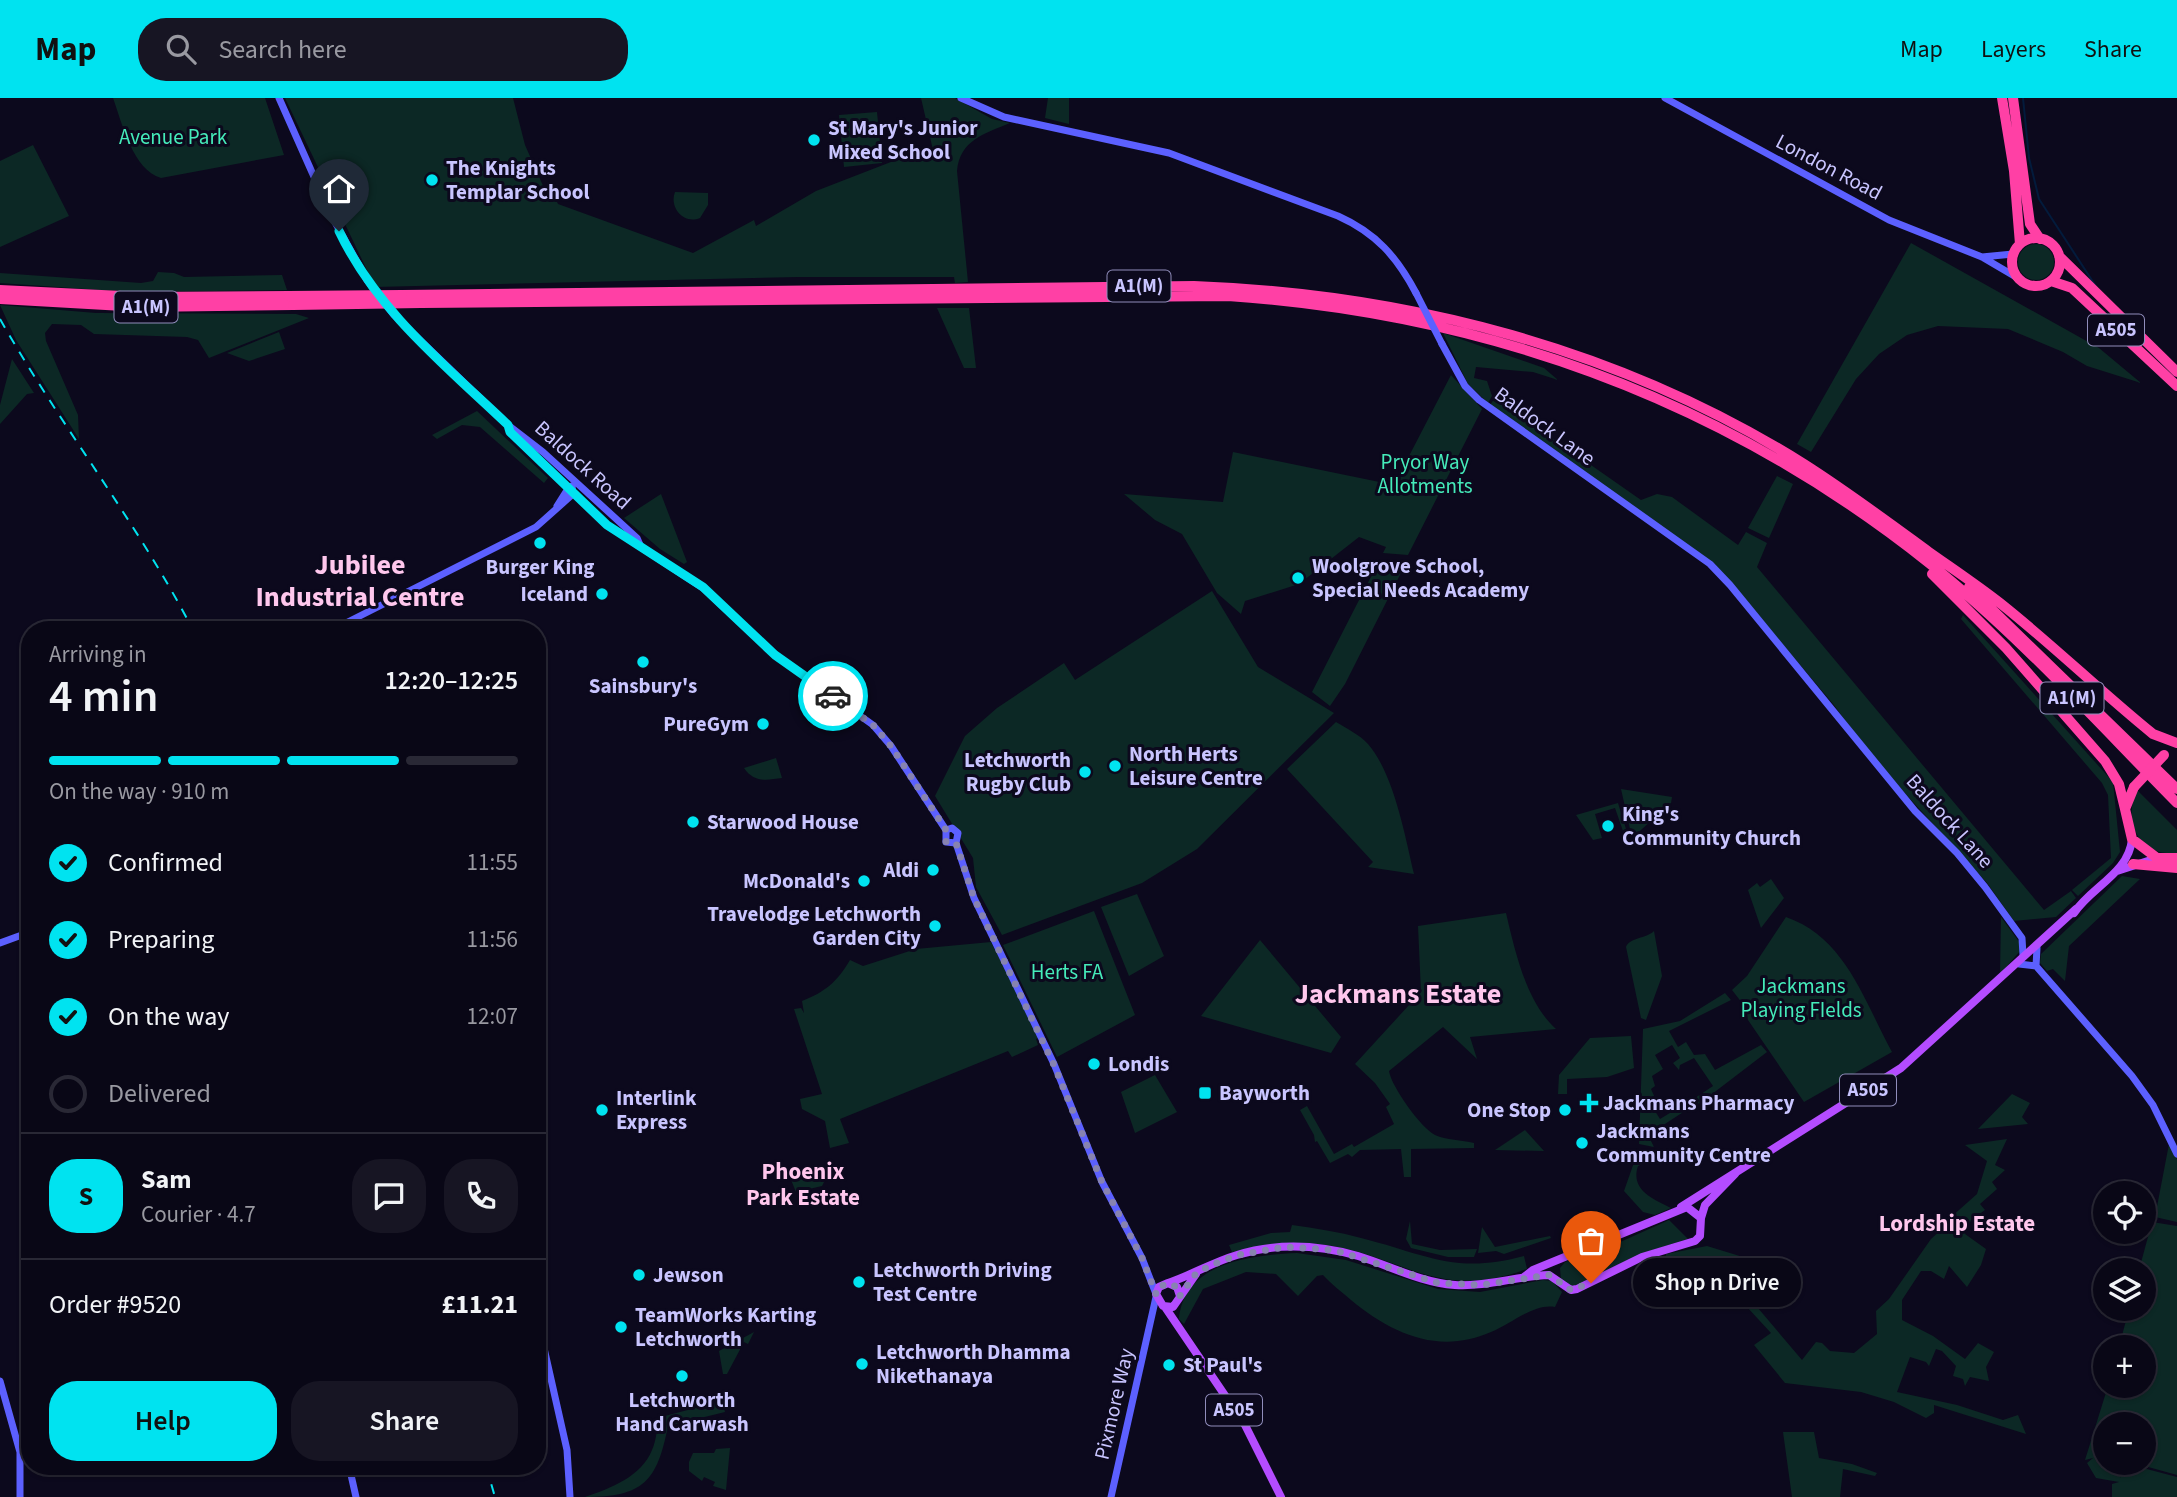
<!DOCTYPE html>
<meta charset="utf-8">
<style>
:root{--surface:#090716;--page:#171523;--text:#f1f3f6;--muted:#9999a1;--line:#292835;--accent:#00e3f0}
body{margin:0;font-family:"Source Sans 3",sans-serif;background:var(--page);color:var(--text);height:100vh;display:flex;flex-direction:column;font-size:26px;white-space:nowrap}
*{box-sizing:border-box;margin:0}
p{font-size:23px;color:var(--muted)}
.icon{flex:none;width:38px;height:38px;fill:none;stroke:currentColor;stroke-width:2;stroke-linecap:round;stroke-linejoin:round}
.map{position:relative;flex:1;overflow:hidden}
.side{position:absolute;left:21px;top:523px;width:525px;height:854px;display:flex;flex-direction:column;background:var(--surface);border-radius:28px;box-shadow:0 2px 5px #0004,0 0 0 2px var(--line)}
.side>*{flex:none}
.controls{position:absolute;left:2093px;top:1083px;display:grid;gap:14px}
.controls a{display:grid;place-items:center;width:63px;height:63px;border-radius:50%;background:var(--surface);box-shadow:0 2px 5px #0004,0 0 0 2px var(--line);font-size:35px}
.pin{position:absolute;display:grid;place-items:center;width:60px;height:60px;color:#fff;margin:-72px -30px;border-radius:50% 50% 50% 0;rotate:-45deg;box-shadow:0 0 7px #0007}
.pin .icon{rotate:45deg}
.courier{position:absolute;display:grid;place-items:center;width:70px;height:70px;margin:-35px;border:5px solid #00e3f0;border-radius:50%;background:#fff;color:#222;box-shadow:0 2px 9px #0007}
.bubble{position:absolute;height:49px;border-radius:24px;background:var(--surface);box-shadow:0 2px 5px #0004,0 0 0 2px var(--line);font-size:23px;font-weight:600;line-height:49px;text-align:center}
.summary em{font-style:normal;font-weight:600}
.summary div{display:flex;flex-direction:column-reverse}
.summary{display:flex;align-items:center;justify-content:space-between;height:119px;padding:0 28px}
h1{font-size:46px;font-weight:600;line-height:52px}
.bar{display:grid;grid-template-columns:repeat(4,1fr);gap:10px 7px;align-content:center;height:84px;padding:0 28px}
.bar i{height:9px;border-radius:5px;background:var(--line)}
.bar .on{background:var(--accent)}
.bar p{grid-column:span 4}
.line{display:flex;align-items:center;gap:18px;padding:0 28px;border-top:2px solid var(--line)}
.line div{flex:1}
.round{display:grid;place-items:center;flex:none;width:74px;height:74px;border-radius:28px;background:var(--page)}
ol{padding:0 28px;list-style:none}
li{display:flex;align-items:center;gap:21px;height:77px}
li p{margin-inline-start:auto}
li .icon{padding:7px;border-radius:50%;background:var(--accent);color:#111;stroke-width:4}
li:last-child{color:var(--muted)}
li i{width:38px;height:38px;border:4px solid var(--line);border-radius:50%}
.primary-button{display:flex;gap:14px;margin-top:auto;padding:14px 28px}
.primary-button a{flex:1;height:80px;border-radius:28px;background:var(--accent);color:#111;font-size:28px;font-weight:600;line-height:80px;text-align:center}
.primary-button a+a{background:var(--page);color:var(--text)}
header{display:flex;align-items:center;gap:42px;box-sizing:border-box;height:98px;padding:0 35px;background:var(--accent);color:#111}
header strong{font-size:33px}
nav{display:flex;gap:38px;margin-inline-start:auto;font-size:24px}
.search{width:490px;height:63px;background:var(--page);display:flex;align-items:center;gap:18px;box-sizing:border-box;padding:0 24px;border-radius:28px;color:var(--muted);font-size:26px}
.map>svg:first-child{display:block}
</style>
<header>
<strong>Map</strong>
<div class="search"><svg class="icon" aria-label="search" viewBox="0 0 24 24"><circle cx="10" cy="10" r="6"/><path d="M15 15l6 6"/></svg>Search here</div>
<nav><a>Map</a><a>Layers</a><a>Share</a></nav>
</header>
<div class="map">
<svg width="2177" height="1399" viewBox="0 0 2177 1399">
<rect width="100%" height="100%" fill="#0c091d"/>
<path fill="#0c2825" d="M113,0H265L284,57L161,80C133,72 122,25 113,0Z
M285,0H513L525,47L544,90L550,89L558,106L693,155L754,122L756,128L816,93L927,50L933,52L921,0H955L992,21L1010,25C984,36 960,42 957,73L968,184L955,185L954,179H798L375,189Z
M1048,0H1069V26L1045,20Z
M877,14L882,65L844,69L839,17Z
M33,47L69,118L0,149V63Z
M675,94L708,95V107L700,120C683,127 669,109 675,94Z
M1911,145L2099,250L2141,285L2087,268L2063,254L2008,231L1938,228L1907,237L1879,256L1856,281L1811,354L1797,346Z
M2018 164a18 18 0 1 1 36 0a18 18 0 1 1-36 0Z
M158,174L174,175L184,179L282,177L287,192L129,194L0,185V175L141,185L153,183Z
M0,207L96,215L296,216L309,220L209,260L198,242L187,239L94,236L81,227L52,226L45,235L46,243L78,317L79,341L16,242Z
M937,210H969L976,270H964Z
M279,234L285,251L249,263L227,255Z
M1443,235L1544,270L1558,282L1533,274L1476,269L1474,280L1487,283L1492,298L1488,305L1468,286Z
M12,261L34,295L27,296L0,326V307Z
M1451,277L1482,311L1408,457L1383,455L1386,449L1359,439L1299,486L1245,503L1241,516L1217,495L1182,436L1155,422L1124,396L1223,404L1233,354L1394,387Z
M1495,300L1641,402L1657,396L1672,399L1738,447L1746,434L1767,445L1757,469L2044,812L2071,793L2076,800L2056,819L2014,823L1987,785L1870,657L1834,607L1715,466L1490,307Z
M477,313L548,380L544,385L480,329L462,327L437,341L432,337Z
M1777,378L1793,386L1769,440L1748,430Z
M661,396L687,464L684,466L660,451L624,420Z
M1379,463H1407L1345,586L1330,608L1312,594Z
M1212,493L1258,569L1334,615L1197,751L1142,785L1002,837L976,789L973,760L935,698L965,638L997,610L1064,565L1075,582Z
M1963,517L2113,684L2120,754L2113,765L2078,798L2072,792L2111,760L2108,697L2102,685L1961,521Z
M1336,624C1346,630 1360,637 1368,646C1394,676 1405,738 1414,776L1368,769L1373,764L1287,671Z
M776,660L782,680C767,682 754,685 744,670Z
M1621,691L1672,699L1671,705L1632,740Z
M2137,692L2177,732V755C2139,759 2122,723 2137,692Z
M1618,705L1626,731L1623,733L1615,710L1595,716L1602,740L1593,742L1576,717Z
M2122,778L2140,781L2069,848L2065,883L2053,871L2047,873L2040,865L2041,856Z
M1771,781L1784,800L1761,830L1748,792L1757,785L1760,789Z
M1137,796L1164,858L1129,878L1101,809Z
M1094,813L1135,917L1057,959L1003,847Z
M1506,815C1515,853 1526,904 1556,931L1470,939L1477,961L1443,929L1389,973C1391,988 1421,1030 1435,1037C1446,1042 1462,1042 1474,1045V1050L1411,1051V1079H1404L1401,1051L1360,1052L1352,1059L1348,1056L1330,1065L1317,1043L1315,1044L1314,1037L1300,1012L1307,1008L1334,1056L1352,1046L1354,1049L1394,1026L1386,1009L1390,1006L1375,985L1355,966L1421,894L1418,828Z
M1786,819C1846,840 1864,903 1892,954L1804,1004L1748,922L1746,910L1732,892L1747,878Z
M2001,819L2020,845L2021,852L2000,876Z
M1654,833L1662,878L1646,922L1641,920L1626,849C1630,839 1646,841 1654,833Z
M1260,842L1341,939L1331,955L1201,918Z
M991,844L1041,939L1036,941L1038,947L1012,959L1008,953L840,1021L849,1045L830,1050L825,1023L802,1011L800,1001L822,996L794,911L801,910L804,915L802,903C825,894 837,884 850,862L863,868L916,851Z
M1725,895L1731,902L1669,933L1678,949L1686,944L1694,957L1705,956L1715,972L1761,947L1767,954L1699,1006L1695,1000L1713,988L1694,960L1680,967L1679,972L1673,965L1680,960L1672,947L1655,957L1663,971L1652,978L1655,988L1651,991L1655,1000L1650,1005L1660,1021L1688,1004L1691,1009L1648,1037L1654,1049L1639,1046L1643,931L1680,923Z
M1631,938L1634,970L1607,979L1567,981V996H1558L1559,977L1590,940Z
M1155,977L1177,1014L1135,1035L1121,994Z
M2012,996L2030,1005L2022,1019L2028,1026L1978,1031Z
M1525,1032L1544,1053L1495,1052Z
M2007,1041L1995,1067L2005,1072L1992,1084L1997,1091L1980,1106L1985,1112L1971,1122L1965,1136L1986,1151L1981,1167L1967,1189L1949,1168L1944,1181L1931,1173H1921L1902,1202V1222L1933,1238L1965,1261L1978,1245L1994,1254L1986,1269L1989,1283L1970,1279L1965,1288L1963,1281L1953,1278L1956,1268L1942,1253L1936,1251L1929,1268L1926,1264L1910,1259L1897,1294L1957,1307L2003,1322L2018,1317L2026,1336L1934,1307V1315L1926,1320L1894,1304L1861,1294L1785,1285L1754,1247L1771,1235L1723,1183L1714,1191L1711,1186L1715,1175L1704,1161L1676,1159L1665,1162L1666,1156L1707,1148L1743,1159L1742,1165L1730,1177L1802,1262L1816,1244L1822,1245L1830,1253L1854,1255L1877,1236L1876,1213L1889,1201L1931,1141L1942,1131L1941,1128L1977,1096L1987,1063L1965,1047Z
M2169,1046L2177,1061V1124L2155,1119Z
M1638,1053L1656,1055V1060L1638,1068C1630,1092 1653,1101 1671,1110L1655,1117L1643,1114L1624,1093Z
M799,1068L806,1079L827,1078L822,1088L796,1094L787,1072Z
M1669,1122L1688,1141L1646,1154L1573,1189L1561,1182L1560,1170L1565,1164L1607,1150Z
M1410,1123L1412,1146L1440,1152L1477,1151L1474,1159H1448L1411,1150L1406,1141Z
M2152,1124L2177,1128V1377L2134,1365H2144V1326H2105V1365H2123L2120,1380L2124,1365L2177,1379V1399H2112V1386L2119,1384L2096,1380L2087,1365L2093,1360L2085,1362L2108,1288H2144V1250L2119,1249L2129,1211H2144V1172H2139Z
M1292,1127C1315,1130 1339,1134 1361,1140C1425,1156 1455,1177 1524,1158L1527,1171C1434,1205 1402,1155 1318,1146C1288,1143 1261,1148 1232,1154L1229,1147L1271,1135L1290,1134Z
M1482,1129L1495,1149L1550,1138L1551,1140L1504,1156L1496,1153L1478,1155Z
M1297,1155L1346,1162L1438,1191L1480,1194L1543,1182L1552,1183L1562,1194L1555,1209C1534,1205 1511,1226 1491,1234C1439,1257 1392,1236 1351,1202C1342,1194 1331,1186 1323,1177L1317,1178L1298,1198L1276,1176L1246,1174L1203,1191L1184,1226L1179,1221C1184,1164 1252,1157 1297,1155Z
M754,1234L748,1246L744,1244L727,1276H723L719,1253Z
M722,1303L725,1314L668,1328C657,1383 644,1399 585,1399C611,1390 641,1379 652,1352C657,1341 656,1330 661,1319Z
M1783,1334H1814L1819,1360L1852,1366L1877,1375L1875,1378L1843,1371L1840,1399H1792Z
M730,1350L726,1392L713,1388L715,1384L704,1379L702,1383L689,1373V1364L693,1355H714L716,1351Z"/>
<g fill="none" stroke-linecap="round" stroke-linejoin="round">
<path stroke="#031b3c" stroke-width="2" d="M2023,0L2029,60L2039,101L2097,190"/>
<path stroke="#5c60ff" stroke-width="7" d="M279,0L331,117L367,182L394,217L508,327L510,334L607,427L703,490L775,557L873,627L891,648L946,732
M961,0L1004,19L1169,55L1338,118C1376,135 1397,159 1416,195
M1665,0L1889,122L1982,159L2016,179
M1982,159L2013,156
M1442,246L1465,288L1479,302L1710,466L1730,487L1915,713L1957,755L1985,789L2022,840L2023,857
M508,327L543,354L637,440L640,447
M557,408L569,389
M332,532L536,429L573,396L572,388
M946,732L952,730L958,735L956,745
M946,732V744L956,745
M956,745L974,800L1054,966L1102,1084L1142,1160L1156,1196
M0,845L30,834
M2019,866L2036,868L2132,978L2153,1007L2177,1056
M2036,868L2037,850
M537,1219L567,1352L570,1399
M0,1283L20,1354V1399
M349,1368L356,1399
M1111,1399L1156,1199"/>
<path stroke="#b44cff" stroke-width="8" d="M2117,773L2157,760
M2074,815C2091,789 2129,775 2132,741
M1681,1109L1901,970L2076,811
M1701,1120L1705,1107L1735,1076
M1168,1185C1192,1177 1213,1164 1237,1157C1276,1145 1319,1147 1358,1158C1391,1168 1419,1184 1455,1187C1487,1189 1517,1178 1549,1177L1571,1192L1577,1191L1642,1159L1695,1143L1700,1138L1701,1120L1687,1109L1533,1172L1524,1179
M1180,1198L1177,1189L1168,1185L1159,1189L1156,1196L1163,1208L1173,1209L1196,1176
M1165,1209L1245,1327L1281,1399"/>
<path stroke="#ff40a5" stroke-width="10" d="M2002,0L2014,73L2020,146
M2013,0L2030,126L2040,141
M2012 164a24 24 0 1 1 48 0a24 24 0 1 1-48 0Z
M2059,158L2177,274
M2051,183L2072,190L2177,288
M0,192L142,199L289,198
M402,197L1194,188C1409,196 1621,251 1804,366C1848,394 1888,424 1929,454C1953,471 1977,487 2000,505C2053,547 2101,594 2153,636L2177,645
M0,201L141,209L293,207
M421,205L1228,198C1488,216 1723,301 1929,465C2018,536 2097,624 2177,705
M1932,476L2006,550L2105,663L2119,686L2125,711
M1969,489L2177,691
M2134,689L2125,711L2132,741L2157,760H2177
M2133,766L2177,770"/>
<path stroke="#00e3f0" stroke-width="2" stroke-dasharray="10 9" stroke-linecap="butt" d="M0,221C60,327 137,424 193,532
M486,1368L495,1399"/>
<path stroke="#5c60ff" stroke-width="7" d="M1416,195L1442,246"/>
<path stroke="#ff40a5" stroke-width="10" d="M289,198L402,197
M293,207L421,205
M2134,689L2164,657"/>
</g>
<g fill="none" stroke-linecap="round" stroke-linejoin="round">
<path stroke="#8783b0" stroke-width="7" stroke-dasharray="0 12.6" d="M833,598L873,627L891,648L946,732V744L956,745L974,800L1054,967L1102,1084L1142,1160L1156,1196L1159,1189L1168,1185L1177,1189L1180,1198L1195,1177L1209,1168L1238,1157L1285,1149L1334,1152L1438,1185L1481,1187L1549,1177L1571,1192L1591,1185"/>
<path stroke="#00e3f0" stroke-width="9" d="M339,133C377,213 445,267 508,327L510,334L607,427L703,489L775,557L833,598"/>
</g>
<g fill="#00e3f0" stroke="#0c091d" stroke-width="2.5">
<circle cx="814" cy="42" r="7"/>
<circle cx="432" cy="82" r="7"/>
<circle cx="540" cy="445" r="7"/>
<circle cx="1298" cy="480" r="7"/>
<circle cx="602" cy="496" r="7"/>
<circle cx="643" cy="564" r="7"/>
<circle cx="763" cy="626" r="7"/>
<circle cx="1115" cy="668" r="7"/>
<circle cx="1085" cy="674" r="7"/>
<circle cx="693" cy="724" r="7"/>
<circle cx="1608" cy="728" r="7"/>
<circle cx="933" cy="772" r="7"/>
<circle cx="864" cy="783" r="7"/>
<circle cx="935" cy="828" r="7"/>
<circle cx="1094" cy="966" r="7"/>
<rect x="1198" y="988" width="14" height="14" rx="3.5"/>
<path d="M1585.5 994.5h7v7h7v7h-7v7h-7v-7h-7v-7h7z"/>
<circle cx="602" cy="1012" r="7"/>
<circle cx="1565" cy="1012" r="7"/>
<circle cx="1582" cy="1045" r="7"/>
<circle cx="639" cy="1177" r="7"/>
<circle cx="859" cy="1184" r="7"/>
<circle cx="621" cy="1229" r="7"/>
<circle cx="862" cy="1266" r="7"/>
<circle cx="1169" cy="1267" r="7"/>
<circle cx="682" cy="1278" r="7"/>
</g>
<g text-anchor="middle" dominant-baseline="central" stroke-width="6" stroke-linejoin="round" paint-order="stroke">
<g fill="#0c091d" stroke="#908dbb" stroke-width="2">
<rect x="1107.5" y="172.5" width="63" height="31" rx="5"/>
<rect x="114.5" y="193.5" width="63" height="31" rx="5"/>
<rect x="2088" y="216.5" width="56" height="31" rx="5"/>
<rect x="2040.5" y="584.5" width="63" height="31" rx="5"/>
<rect x="1840" y="976.5" width="56" height="31" rx="5"/>
<rect x="1206" y="1296.5" width="56" height="31" rx="5"/>
</g>
<g font-size="19" font-weight="bold" fill="#c9c5ff">
<text x="1139" y="188">A1(M)</text>
<text x="146" y="209">A1(M)</text>
<text x="2116" y="232">A505</text>
<text x="2072" y="600">A1(M)</text>
<text x="1868" y="992">A505</text>
<text x="1234" y="1312">A505</text>
</g>
<g font-size="21" font-weight="bold" fill="#c9c5ff" stroke="#0c091d" text-anchor="start">
<text x="828" y="30">St Mary's Junior<tspan x="828" dy="24">Mixed School</tspan></text>
<text x="446" y="70">The Knights<tspan x="446" dy="24">Templar School</tspan></text>
<text x="1312" y="468">Woolgrove School,<tspan x="1312" dy="24">Special Needs Academy</tspan></text>
<text x="540" y="469" text-anchor="middle">Burger King</text>
<text x="588" y="496" text-anchor="end">Iceland</text>
<text x="643" y="588" text-anchor="middle">Sainsbury's</text>
<text x="749" y="626" text-anchor="end">PureGym</text>
<text x="1129" y="656">North Herts<tspan x="1129" dy="24">Leisure Centre</tspan></text>
<text x="1071" y="662" text-anchor="end">Letchworth<tspan x="1071" dy="24">Rugby Club</tspan></text>
<text x="1622" y="716">King's<tspan x="1622" dy="24">Community Church</tspan></text>
<text x="707" y="724">Starwood House</text>
<text x="919" y="772" text-anchor="end">Aldi</text>
<text x="850" y="783" text-anchor="end">McDonald's</text>
<text x="921" y="816" text-anchor="end">Travelodge Letchworth<tspan x="921" dy="24">Garden City</tspan></text>
<text x="1108" y="966">Londis</text>
<text x="1219" y="995">Bayworth</text>
<text x="616" y="1000">Interlink<tspan x="616" dy="24">Express</tspan></text>
<text x="1603" y="1005">Jackmans Pharmacy</text>
<text x="1551" y="1012" text-anchor="end">One Stop</text>
<text x="1596" y="1033">Jackmans<tspan x="1596" dy="24">Community Centre</tspan></text>
<text x="873" y="1172">Letchworth Driving<tspan x="873" dy="24">Test Centre</tspan></text>
<text x="653" y="1177">Jewson</text>
<text x="635" y="1217">TeamWorks Karting<tspan x="635" dy="24">Letchworth</tspan></text>
<text x="876" y="1254">Letchworth Dhamma<tspan x="876" dy="24">Nikethanaya</tspan></text>
<text x="1183" y="1267">St Paul's</text>
<text x="682" y="1302" text-anchor="middle">Letchworth<tspan x="682" dy="24">Hand Carwash</tspan></text>
</g>
<g font-size="21" fill="#45ebba" stroke="#0c091d">
<text x="173" y="39">Avenue Park</text>
<text x="1425" y="364">Pryor Way<tspan x="1425" dy="24">Allotments</tspan></text>
<text x="1067" y="874">Herts FA</text>
<text x="1801" y="888">Jackmans<tspan x="1801" dy="24">Playing FIelds</tspan></text>
</g>
<g font-size="21" fill="#c9c5ff" stroke="#0c091d">
<text transform="translate(1829 69) rotate(28)">London Road</text>
<text transform="translate(1545 328) rotate(36)">Baldock Lane</text>
<text transform="translate(583 367) rotate(42)">Baldock Road</text>
<text transform="translate(1950 723) rotate(48)">Baldock Lane</text>
<text transform="translate(1114 1306) rotate(-77)">Pixmore Way</text>
</g>
<g font-size="23" font-weight="bold" fill="#ffc7ed" stroke="#0c091d">
<text x="803" y="1073">Phoenix<tspan x="803" dy="26">Park Estate</tspan></text>
<text x="1957" y="1125">Lordship Estate</text>
</g>
<g font-size="28" font-weight="bold" fill="#ffc7ed" stroke="#0c091d">
<text x="360" y="467">Jubilee<tspan x="360" dy="32">Industrial Centre</tspan></text>
<text x="1398" y="896">Jackmans Estate</text>
</g>
</g>
</svg>
<div class="controls">
<a><svg class="icon" aria-label="locate" viewBox="0 0 24 24"><circle cx="12" cy="12" r="6"/><path d="M12 2v4M12 18v4M2 12h4M18 12h4"/></svg></a>
<a><svg class="icon" aria-label="layers" viewBox="0 0 24 24"><path d="M12 4l9 5-9 5-9-5zM3 14l9 5 9-5"/></svg></a>
<a>+</a>
<a>−</a>
</div>
<div class="pin" style="left:1591px;top:1185px;background:#ea580c"><svg class="icon" aria-label="bag" viewBox="0 0 24 24"><path d="M5 8h14l-1 12H6zM9 8a3 3 0 0 1 6 0"/></svg></div>
<div class="pin" style="left:339px;top:133px;background:#1f2937"><svg class="icon" aria-label="home" viewBox="0 0 24 24"><path d="M3 11l9-7 9 7M6 9v11h12V9"/></svg></div>
<div class="courier" style="left:833px;top:598px"><svg class="icon" aria-label="car" viewBox="0 0 24 24"><path d="M5 17H2v-5l4-1 3-4h7l3 4 3 1v5h-3M9 17h6M6 11h13"/><circle cx="7" cy="17" r="2"/><circle cx="17" cy="17" r="2"/></svg></div>
<div class="bubble" style="left:1633px;top:1160px;width:168px">Shop n Drive</div>
<section class="side">
<div class="summary"><div><h1>4 min</h1><p>Arriving in</p></div><em>12:20–12:25</em></div>
<div class="bar"><i class="on"></i><i class="on"></i><i class="on"></i><i></i><p>On the way · 910 m</p></div>
<ol>
<li><svg class="icon" aria-label="check" viewBox="0 0 24 24"><path d="M5 12l5 5 9-10"/></svg>Confirmed<p>11:55</p></li>
<li><svg class="icon" aria-label="check" viewBox="0 0 24 24"><path d="M5 12l5 5 9-10"/></svg>Preparing<p>11:56</p></li>
<li><svg class="icon" aria-label="check" viewBox="0 0 24 24"><path d="M5 12l5 5 9-10"/></svg>On the way<p>12:07</p></li>
<li><i></i>Delivered</li>
</ol>
<div class="line" style="height:126px"><b class="round" style="background:var(--accent);color:#111">S</b><div><b>Sam</b><p>Courier · 4.7</p></div><a class="round"><svg class="icon" aria-label="chat" viewBox="0 0 24 24"><path d="M4 5h16v11H9l-5 4z"/></svg></a><a class="round"><svg class="icon" aria-label="phone" viewBox="0 0 24 24"><path d="M5 4h4l2 5-3 2q2 4 5 5l2-3 5 2v4C11 20 4 13 5 4z"/></svg></a></div>
<div class="line" style="height:91px"><div>Order #9520</div><b>£11.21</b></div>
<div class="primary-button"><a>Help</a><a>Share</a></div>
</section>
</div>
